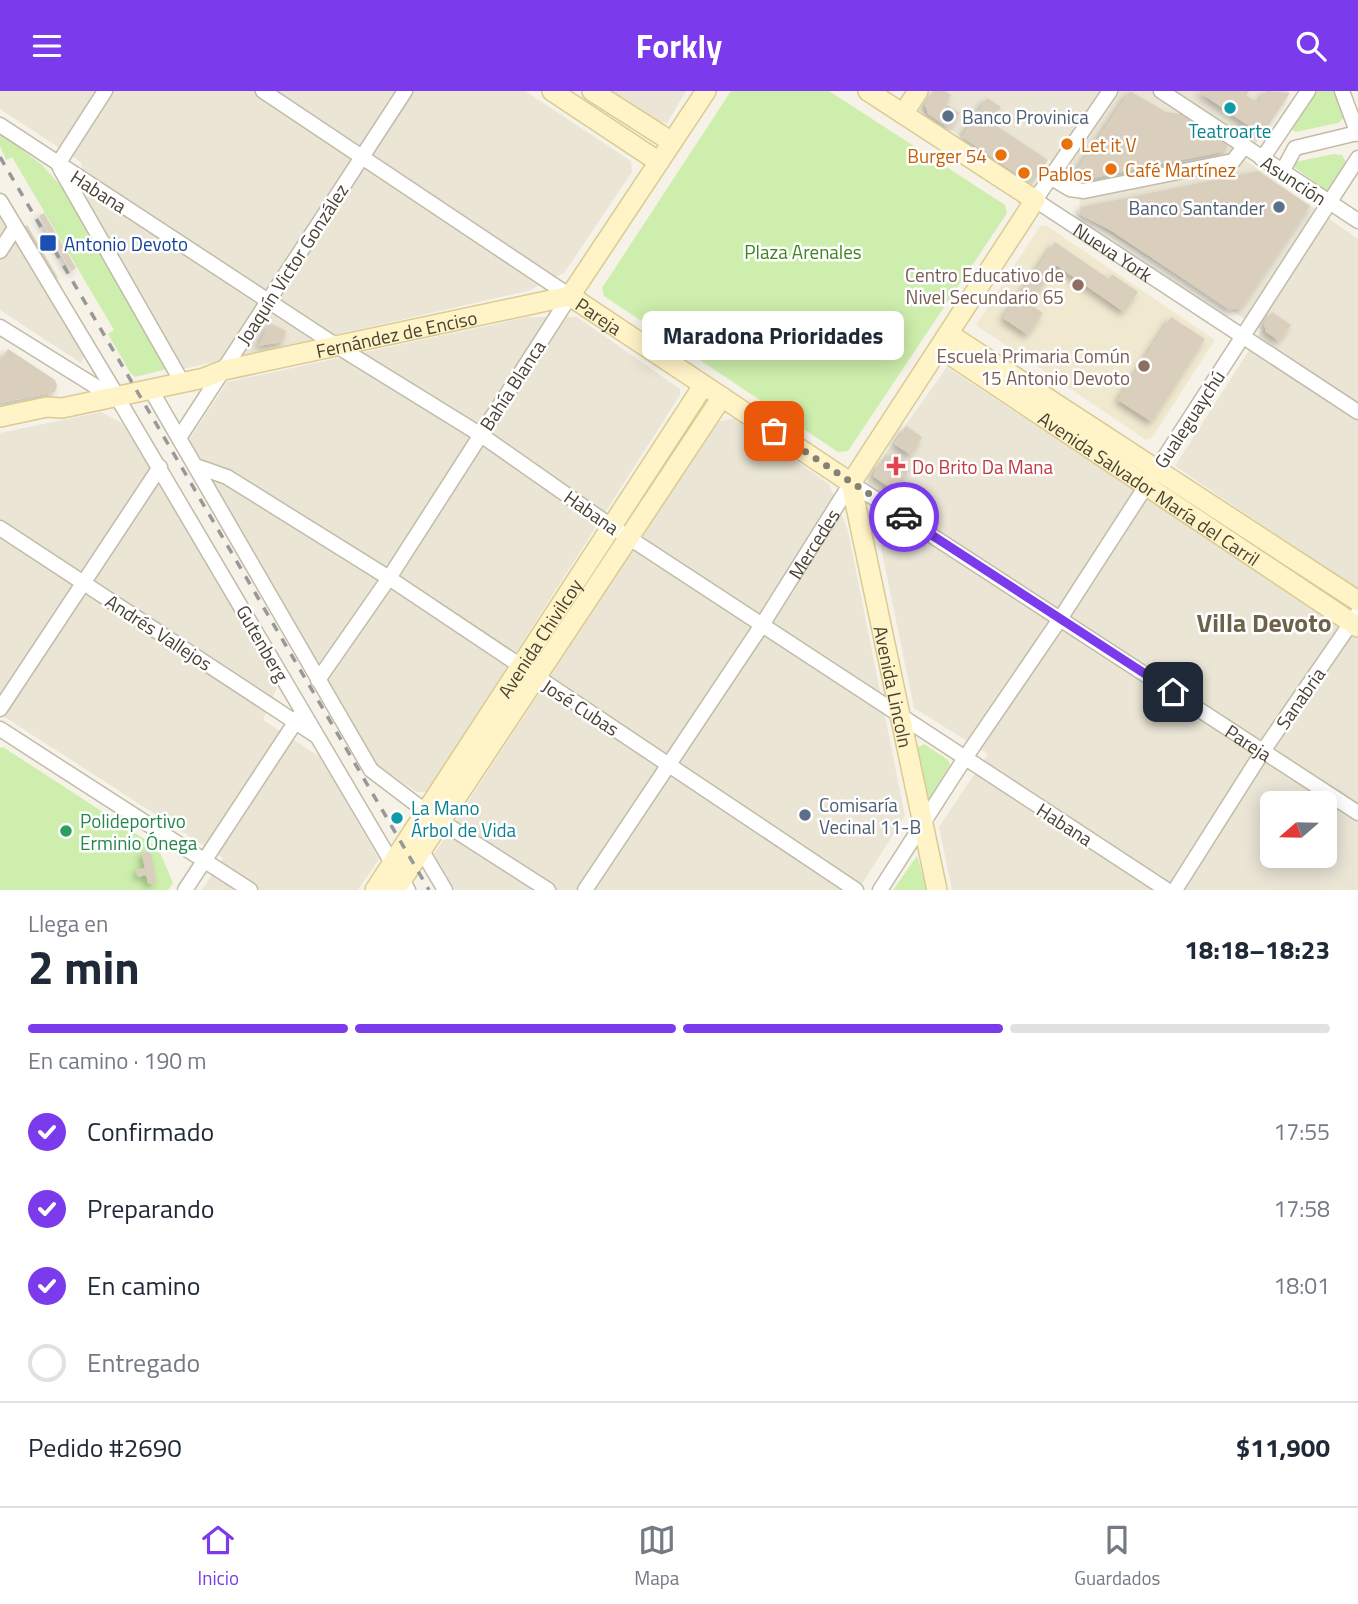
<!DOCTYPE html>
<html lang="es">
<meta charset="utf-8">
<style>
:root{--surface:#fff;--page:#f2f2f3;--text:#1f2937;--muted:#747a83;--line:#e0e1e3;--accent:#7c3aed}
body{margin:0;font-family:"Titillium Web",sans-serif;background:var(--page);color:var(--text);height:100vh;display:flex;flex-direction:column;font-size:26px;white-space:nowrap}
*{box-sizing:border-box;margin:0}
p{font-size:23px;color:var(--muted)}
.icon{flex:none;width:38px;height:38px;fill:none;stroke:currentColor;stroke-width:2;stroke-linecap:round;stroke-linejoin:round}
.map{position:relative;height:799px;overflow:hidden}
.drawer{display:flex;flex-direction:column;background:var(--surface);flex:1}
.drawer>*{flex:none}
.needle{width:46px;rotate:250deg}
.fabs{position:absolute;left:1260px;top:700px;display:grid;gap:14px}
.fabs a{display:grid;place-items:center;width:77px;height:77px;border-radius:10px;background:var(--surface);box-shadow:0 4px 18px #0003;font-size:35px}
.pin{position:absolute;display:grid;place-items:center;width:60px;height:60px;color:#fff;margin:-30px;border-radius:14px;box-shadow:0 4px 10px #0006}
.courier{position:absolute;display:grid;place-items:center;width:70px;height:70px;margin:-35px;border:5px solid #7c3aed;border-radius:50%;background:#fff;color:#222;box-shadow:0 2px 9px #0007}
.bubble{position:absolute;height:49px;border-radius:10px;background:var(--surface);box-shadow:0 4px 18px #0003;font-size:23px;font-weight:700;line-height:49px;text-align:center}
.summary em{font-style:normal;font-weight:700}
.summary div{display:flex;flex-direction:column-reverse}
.summary{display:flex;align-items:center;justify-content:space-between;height:119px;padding:0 28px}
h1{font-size:46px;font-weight:700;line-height:52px}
.bar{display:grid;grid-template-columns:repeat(4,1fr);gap:10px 7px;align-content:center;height:84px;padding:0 28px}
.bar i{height:9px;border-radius:5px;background:var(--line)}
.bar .current{background:var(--accent)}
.bar p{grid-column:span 4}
.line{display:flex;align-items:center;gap:18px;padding:0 28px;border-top:2px solid var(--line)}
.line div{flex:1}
ol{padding:0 28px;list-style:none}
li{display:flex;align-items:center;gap:21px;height:77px}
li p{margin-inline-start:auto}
li .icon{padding:7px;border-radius:50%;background:var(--accent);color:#fff;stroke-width:4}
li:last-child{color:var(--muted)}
li i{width:38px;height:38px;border:4px solid var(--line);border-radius:50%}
header{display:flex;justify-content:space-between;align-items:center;height:91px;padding:0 28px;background:var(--accent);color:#fff;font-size:32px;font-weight:700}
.menu{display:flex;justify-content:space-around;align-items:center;height:98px;border-top:2px solid var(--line);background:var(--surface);font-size:19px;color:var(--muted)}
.menu a{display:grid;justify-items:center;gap:4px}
.menu .current{color:var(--accent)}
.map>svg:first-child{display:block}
</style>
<header><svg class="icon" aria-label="menu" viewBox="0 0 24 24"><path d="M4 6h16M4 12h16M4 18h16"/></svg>Forkly<svg class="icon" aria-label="search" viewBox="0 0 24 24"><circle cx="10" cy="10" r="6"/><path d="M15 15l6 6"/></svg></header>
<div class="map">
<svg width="1358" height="799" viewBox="0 0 1358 799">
<defs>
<filter id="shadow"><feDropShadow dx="-3.5" dy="3.5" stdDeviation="3.5" flood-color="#0004"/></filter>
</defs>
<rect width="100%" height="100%" fill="#f6f2e8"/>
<path fill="#eae5d5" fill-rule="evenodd" d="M0,0H525L631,70L632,81L564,182L528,200L183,278L89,116L81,71L0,18Z
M610,0H686L667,32L658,31Z
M932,0H1289L1245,69L1358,148V499L1175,375L1262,239L1080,123L1079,91L1048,68L1031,91L920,19Z
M0,122L84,266L81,272L0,219Z
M528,226H577L680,298V304L427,701H417L375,673L189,349L227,291Z
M947,276L1358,547V799H952L939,736L988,663L914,617L867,388ZM1272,712H1325V765H1272Z
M101,321L122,332L166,401L278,594L263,629L320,666L379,768L358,799H202L223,767L0,623V342Z
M735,327L829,393L848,440L905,725L858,799H455L434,763L716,331Z"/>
<path fill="#f0e9d0" d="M1040,135H1047L1215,249L1152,347L1146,349L976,234Z"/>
<path fill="#cdeeac" d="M731,0H829L1005,114L1007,122L848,360L838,361L604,205L602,197Z
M1313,0H1336L1344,27L1338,32L1295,41L1290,37Z
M0,42L42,74L62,96L167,278L135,286L131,283L108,243L114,239L12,66L6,69L0,55Z
M1334,63L1342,64L1347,73L1328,101L1293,75L1295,71Z
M924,653L948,669L950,674L928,709L924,706L917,657Z
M3,656L158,757L173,792L168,799H0V657Z
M917,765L927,799H893Z"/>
<path fill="#d9cfbc" filter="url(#shadow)" d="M933,0H945L951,4L946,13L960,22L950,38L928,23L925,13Z
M1130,0L1166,21L1187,24L1228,52L1226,60L1078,90L1074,83Z
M1198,0H1249L1246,4L1258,12L1266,0L1290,2L1262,44Z
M987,7L1001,16L991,31L1048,69L1032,93L962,46Z
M1258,80L1310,115L1241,217L1230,219L1110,139L1079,123L1082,116Z
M44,122L76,177L71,180L39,125Z
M27,134L58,187L53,190L22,137Z
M1055,151L1109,188L1112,183L1138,201L1124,221L1056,174L1030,213L1043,222L1028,244L1003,227Z
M1272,221L1291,234L1279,250L1266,241L1264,233Z
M1171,226L1205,248L1152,331L1118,309Z
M270,232L286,240L283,251L258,255Z
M8,258L55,289L57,295L55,301L0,312V270Z
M906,335L922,346L911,364L894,353Z
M891,361L909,372L906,377L909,379L896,401L873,385L879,371L883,374Z
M147,760L151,762L156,789L154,794L148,792L146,784L138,786L136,779L145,777L142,764Z"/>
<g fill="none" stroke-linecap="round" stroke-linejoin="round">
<g stroke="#c2bba9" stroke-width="17">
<g id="street">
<path d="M263,0L570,205L389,487L318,589"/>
<path id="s1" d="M1110,0L1035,109L1358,321"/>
<path d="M1161,0L1358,130"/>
<path d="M1342,0L1358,43"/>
<path d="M0,34L337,255L481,344L611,435L1167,799"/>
<path d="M1262,68L1308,0"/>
<path d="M58,73L105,0"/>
<path d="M60,77L178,284"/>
<path d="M1282,81L1295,57L1357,42"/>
<path d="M1050,86L1070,98L1084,100L1233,70L1244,56"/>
<path d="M0,110L113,298"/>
<path d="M0,160L15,137"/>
<path d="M0,236L103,300"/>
<path d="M151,299L371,679L425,720L548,799"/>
<path d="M117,306L408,799"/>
<path d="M179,347L405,0"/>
<path d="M196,375L227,386L389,487L856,799"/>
<path d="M0,437L315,644"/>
<path d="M0,618L160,376"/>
<path d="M0,638L250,799"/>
<path d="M422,760L445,799"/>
<path d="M185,799L300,624"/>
<path id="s2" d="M585,799L762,534L851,392L1358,722"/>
<path d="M880,799L965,667L1060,528L1358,67"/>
<path d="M1175,799L1263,660L1358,522"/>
</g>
</g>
<g stroke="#dacb93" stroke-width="22">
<g id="secondary">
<path d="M552,0L659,71"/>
<path d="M592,0L672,51"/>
<path d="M903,23L918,0"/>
<path id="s3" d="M570,205L851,392"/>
<path d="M570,205L706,0"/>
<path d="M949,243L1358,510"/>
<path id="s4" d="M940,257L1358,536"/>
<path id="s5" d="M0,326L47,316L62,317L204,287L224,279L570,205"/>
<path d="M851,392L1035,109L868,0"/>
<path id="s6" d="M851,392L937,799"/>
<path id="s7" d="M375,799L703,295"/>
<path d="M395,799L722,306"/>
</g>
</g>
<use href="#street" stroke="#fff" stroke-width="14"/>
<use href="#secondary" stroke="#fff4c8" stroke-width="19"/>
<path stroke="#989898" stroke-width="3.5" stroke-dasharray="9 9" stroke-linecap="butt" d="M0,66L429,799"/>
</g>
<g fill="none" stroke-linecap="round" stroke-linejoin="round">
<path stroke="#868074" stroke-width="7" stroke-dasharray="0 12.6" d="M774,340L904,426"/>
<path stroke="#7c3aed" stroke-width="9" d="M904,426L1173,601"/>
</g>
<g fill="#0f9aa8" stroke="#fff" stroke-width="2.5">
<circle cx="1230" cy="17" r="7"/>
<circle cx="397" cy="727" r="7"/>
</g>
<g fill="#5c6f8a" stroke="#fff" stroke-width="2.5">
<circle cx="948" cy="25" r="7"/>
<circle cx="1279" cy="116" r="7"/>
<circle cx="805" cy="724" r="7"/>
</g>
<g fill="#e8710a" stroke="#fff" stroke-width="2.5">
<circle cx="1067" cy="53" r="7"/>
<circle cx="1001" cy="64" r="7"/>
<circle cx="1111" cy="78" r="7"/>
<circle cx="1024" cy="82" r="7"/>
</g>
<rect fill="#1a4fb4" stroke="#fff" stroke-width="2.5" x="39" y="143" width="18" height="18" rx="3.5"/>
<g fill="#8d6e63" stroke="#fff" stroke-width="2.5">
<circle cx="1078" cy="194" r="7"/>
<circle cx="1144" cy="275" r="7"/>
</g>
<path fill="#e0444e" stroke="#fff" stroke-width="2.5" d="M892.5 364.5h7v7h7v7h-7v7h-7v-7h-7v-7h7z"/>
<circle fill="#2e9e5b" stroke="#fff" stroke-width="2.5" cx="66" cy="740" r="7"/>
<g text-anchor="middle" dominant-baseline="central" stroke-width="5" stroke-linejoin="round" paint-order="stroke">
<g font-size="19" fill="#4e5e75" stroke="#fff" text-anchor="start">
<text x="962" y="25">Banco Provinica</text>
<text x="1265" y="116" text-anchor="end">Banco Santander</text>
<text x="819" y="713">Comisaría<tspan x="819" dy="22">Vecinal 11-B</tspan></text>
</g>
<g font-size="19" fill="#0d838f" stroke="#fff">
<text x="1230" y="39">Teatroarte</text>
<text x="411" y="716" text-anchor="start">La Mano<tspan x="411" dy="22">Árbol de Vida</tspan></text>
</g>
<g font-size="19" fill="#c56008" stroke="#fff" text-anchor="start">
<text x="1081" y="53">Let it V</text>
<text x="987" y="64" text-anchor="end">Burger 54</text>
<text x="1125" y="78">Café Martínez</text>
<text x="1038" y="82">Pablos</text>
</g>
<g font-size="19" fill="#4a4335" stroke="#fff">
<text transform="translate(1294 89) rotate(33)">Asunción</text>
<text transform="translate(99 100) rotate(33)">Habana</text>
<text stroke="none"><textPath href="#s1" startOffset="226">Nueva York</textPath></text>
<text transform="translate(292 173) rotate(-57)">Joaquín Victor González</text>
<text stroke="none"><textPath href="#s3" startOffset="35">Pareja</textPath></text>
<text stroke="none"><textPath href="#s5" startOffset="406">Fernández de Enciso</textPath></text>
<text transform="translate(512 294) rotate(-57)">Bahía Blanca</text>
<text transform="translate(1189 328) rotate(-57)">Gualeguaychú</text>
<text stroke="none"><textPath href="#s4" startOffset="252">Avenida Salvador María del Carril</textPath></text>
<text transform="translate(592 421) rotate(35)">Habana</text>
<text stroke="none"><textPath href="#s2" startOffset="415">Mercedes</textPath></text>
<text transform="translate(159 541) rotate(33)">Andrés Vallejos</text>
<text stroke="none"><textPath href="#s7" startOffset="301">Avenida Chivilcoy</textPath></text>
<text transform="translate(263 552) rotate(60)">Gutenberg</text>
<text stroke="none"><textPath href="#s6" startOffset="208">Avenida Lincoln</textPath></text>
<text transform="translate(1300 607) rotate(-55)">Sanabria</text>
<text transform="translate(581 616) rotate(33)">José Cubas</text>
<text stroke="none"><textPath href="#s2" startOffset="961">Pareja</textPath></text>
<text transform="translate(1065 733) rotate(33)">Habana</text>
</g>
<g font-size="19" fill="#164399" stroke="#fff" text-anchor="start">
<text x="64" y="152">Antonio Devoto</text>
</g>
<g font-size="19" fill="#418321" stroke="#fff">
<text x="803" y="160">Plaza Arenales</text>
</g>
<g font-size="19" fill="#785e54" stroke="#fff" text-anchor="end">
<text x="1064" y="183">Centro Educativo de<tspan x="1064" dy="22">Nivel Secundario 65</tspan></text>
<text x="1130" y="264">Escuela Primaria Común<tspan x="1130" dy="22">15 Antonio Devoto</tspan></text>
</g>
<g font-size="19" fill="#be3a42" stroke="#fff" text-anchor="start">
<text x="912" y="375">Do Brito Da Mana</text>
</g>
<g font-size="19" fill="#27864d" stroke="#fff" text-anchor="start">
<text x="80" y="729">Polideportivo<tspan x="80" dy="22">Erminio Ónega</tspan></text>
</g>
<g font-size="26" font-weight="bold" fill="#6e624b" stroke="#fff">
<text x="1264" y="531">Villa Devoto</text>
</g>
</g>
</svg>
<div class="fabs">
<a><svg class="needle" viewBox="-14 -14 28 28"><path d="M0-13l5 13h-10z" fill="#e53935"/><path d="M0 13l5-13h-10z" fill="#747a83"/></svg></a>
</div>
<div class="pin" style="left:774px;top:340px;background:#ea580c"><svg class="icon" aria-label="bag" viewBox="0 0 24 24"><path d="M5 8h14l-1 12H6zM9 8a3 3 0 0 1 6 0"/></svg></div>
<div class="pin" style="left:1173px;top:601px;background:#1f2937"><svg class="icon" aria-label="home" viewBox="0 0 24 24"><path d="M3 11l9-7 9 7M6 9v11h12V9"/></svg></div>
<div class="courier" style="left:904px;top:426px"><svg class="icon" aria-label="car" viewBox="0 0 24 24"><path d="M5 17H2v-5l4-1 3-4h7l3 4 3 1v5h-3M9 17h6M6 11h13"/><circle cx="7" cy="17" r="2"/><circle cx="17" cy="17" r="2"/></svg></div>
<div class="bubble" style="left:642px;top:220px;width:262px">Maradona Prioridades</div>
</div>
<section class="drawer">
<div class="summary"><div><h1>2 min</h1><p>Llega en</p></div><em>18:18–18:23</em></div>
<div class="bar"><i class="current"></i><i class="current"></i><i class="current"></i><i></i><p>En camino · 190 m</p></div>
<ol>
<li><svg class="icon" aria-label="check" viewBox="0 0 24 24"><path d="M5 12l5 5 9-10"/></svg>Confirmado<p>17:55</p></li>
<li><svg class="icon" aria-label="check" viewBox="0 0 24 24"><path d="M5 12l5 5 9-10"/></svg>Preparando<p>17:58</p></li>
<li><svg class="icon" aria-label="check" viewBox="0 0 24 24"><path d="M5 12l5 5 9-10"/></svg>En camino<p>18:01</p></li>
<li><i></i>Entregado</li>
</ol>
<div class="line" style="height:91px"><div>Pedido #2690</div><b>$11,900</b></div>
</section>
<nav class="menu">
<a class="current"><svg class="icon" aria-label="home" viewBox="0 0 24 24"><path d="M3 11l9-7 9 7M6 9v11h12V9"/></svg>Inicio</a>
<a><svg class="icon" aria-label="map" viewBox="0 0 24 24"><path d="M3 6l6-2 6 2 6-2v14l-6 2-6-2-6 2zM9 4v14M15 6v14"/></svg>Mapa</a>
<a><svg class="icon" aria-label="saved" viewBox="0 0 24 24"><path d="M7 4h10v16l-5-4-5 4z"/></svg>Guardados</a>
</nav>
